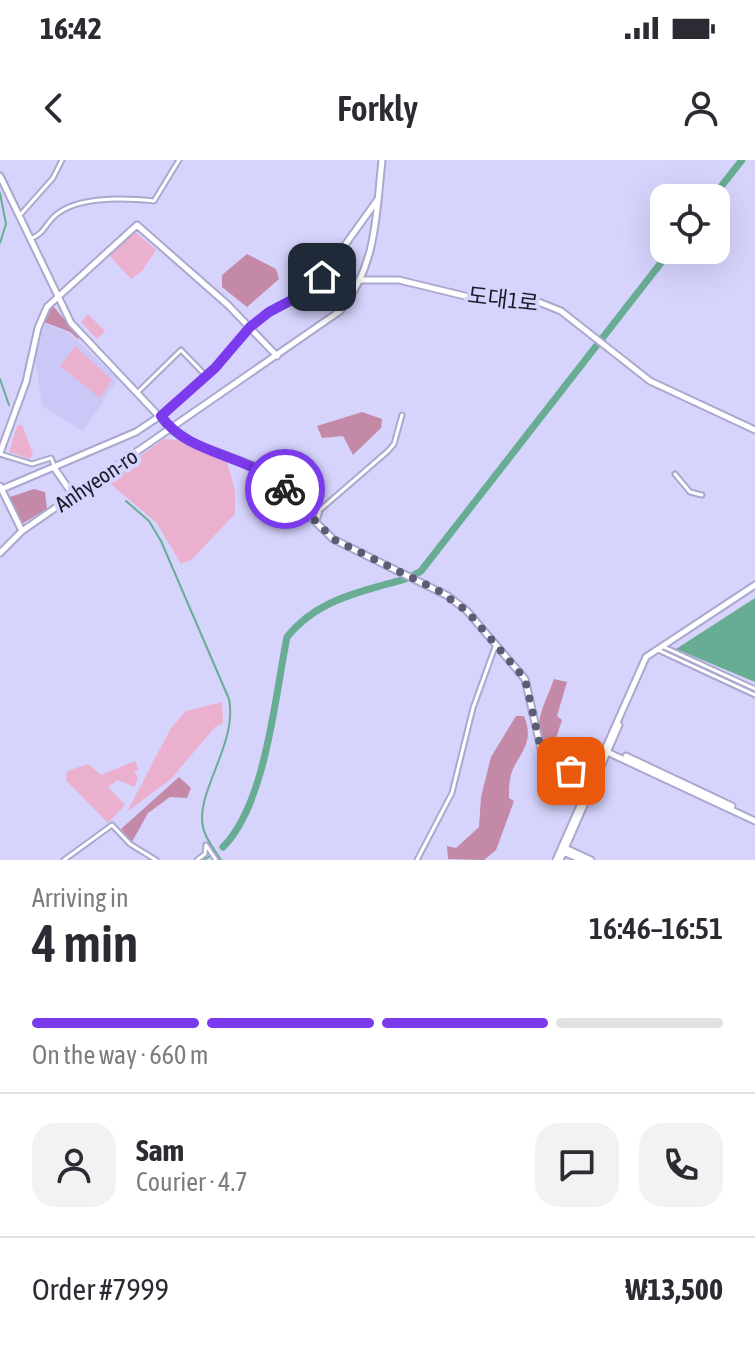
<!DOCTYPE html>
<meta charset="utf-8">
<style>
:root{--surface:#fff;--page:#f2f2f3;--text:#2b2b33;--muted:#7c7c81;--line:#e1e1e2;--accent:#7c3aed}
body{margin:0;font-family:"Asap Condensed","Noto Sans KR",sans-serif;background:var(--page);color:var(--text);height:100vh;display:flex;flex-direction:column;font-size:30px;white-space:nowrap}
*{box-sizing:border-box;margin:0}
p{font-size:26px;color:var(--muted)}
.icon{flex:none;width:44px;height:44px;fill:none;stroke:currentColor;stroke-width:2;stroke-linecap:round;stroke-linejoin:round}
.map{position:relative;height:700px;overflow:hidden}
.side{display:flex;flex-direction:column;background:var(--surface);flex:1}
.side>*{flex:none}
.fabs{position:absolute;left:650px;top:24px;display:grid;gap:16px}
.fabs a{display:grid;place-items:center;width:80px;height:80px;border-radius:16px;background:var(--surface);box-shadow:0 8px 32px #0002;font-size:40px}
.pin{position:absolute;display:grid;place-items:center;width:68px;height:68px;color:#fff;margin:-34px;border-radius:16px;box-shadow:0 4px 12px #0006}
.courier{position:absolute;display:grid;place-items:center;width:80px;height:80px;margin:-40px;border:6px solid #7c3aed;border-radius:50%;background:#fff;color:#222;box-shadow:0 2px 10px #0007}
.head em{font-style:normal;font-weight:600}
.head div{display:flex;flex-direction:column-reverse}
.head{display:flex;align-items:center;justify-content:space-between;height:136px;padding:0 32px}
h1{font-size:52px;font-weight:600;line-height:60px}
.bar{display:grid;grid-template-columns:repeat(4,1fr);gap:12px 8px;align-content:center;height:96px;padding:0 32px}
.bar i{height:10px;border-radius:6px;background:var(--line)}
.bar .current{background:var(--accent)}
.bar p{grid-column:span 4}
.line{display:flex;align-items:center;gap:20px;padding:0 32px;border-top:2px solid var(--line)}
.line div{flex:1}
.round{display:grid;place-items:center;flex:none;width:84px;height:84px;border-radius:24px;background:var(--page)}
.status{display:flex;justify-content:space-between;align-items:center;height:56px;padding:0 40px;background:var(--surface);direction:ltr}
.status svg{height:22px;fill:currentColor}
header{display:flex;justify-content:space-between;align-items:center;height:104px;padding:0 32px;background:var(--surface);font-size:36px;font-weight:600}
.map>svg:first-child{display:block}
</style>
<div class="status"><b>16:42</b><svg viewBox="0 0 49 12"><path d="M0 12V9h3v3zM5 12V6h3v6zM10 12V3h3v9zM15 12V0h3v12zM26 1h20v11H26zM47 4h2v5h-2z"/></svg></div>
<header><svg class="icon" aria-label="back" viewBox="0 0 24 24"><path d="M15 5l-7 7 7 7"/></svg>Forkly<svg class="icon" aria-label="person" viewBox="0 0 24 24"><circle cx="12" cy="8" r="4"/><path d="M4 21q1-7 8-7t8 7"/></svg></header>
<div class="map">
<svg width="755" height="700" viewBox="0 0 755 700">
<rect width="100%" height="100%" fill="#d6d4fc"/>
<path fill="#cbc8f7" d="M45,163L69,173L118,219L83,271L42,246L35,199Z"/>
<path fill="#ebb0ce" d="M134,71L156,90L142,111L131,119L109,95Z
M88,154L105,171L97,179L81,162Z
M75,186L112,220L100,238L60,206Z
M22,265L33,294L30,299L9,292L17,266Z
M164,279L177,280L227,302L235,331V354L191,400L181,404L157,363L106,320Z
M222,542L223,563L215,567L171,619L127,652L171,568L186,551Z
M135,601L139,610L134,612L138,617L135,627L118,620L108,627L125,645L108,663L66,620L67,611L88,604L101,615Z"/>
<path fill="#c389a6" d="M247,94L276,109L279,119L247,147L222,127V115Z
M53,146L78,175L79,180L70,172L44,162Z
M362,252L382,259L381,268L353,295L343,276L322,278L317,266Z
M34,329L45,332L47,349L23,363L7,338Z
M554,519L567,522L557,556L562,560L556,578L557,599C526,569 542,553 554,519Z
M516,556H524C533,578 525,587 515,605C509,615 509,627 509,638L514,641L496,690L484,700L448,699L447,686L456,688L479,667L481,637L491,597Z
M179,617L191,628L187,638L170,637L148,653L132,682L121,669Z"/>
<path fill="#68ad93" d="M755,438V522L676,489Z"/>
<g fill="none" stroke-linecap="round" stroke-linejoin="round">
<path stroke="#68ad93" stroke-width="2" d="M0,33L6,64L0,83
M0,219L9,245
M126,341L149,361L161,381L229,539C238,584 195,632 203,667C205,679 215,690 221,700
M204,700L210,696"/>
<path stroke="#68ad93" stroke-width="7" d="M712,38L742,0
M223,687C266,644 275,536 287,477C311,447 343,436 380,426C396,421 406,421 421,411L671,90"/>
<g stroke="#aaa8ce" stroke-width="7">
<path id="street" d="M21,54L53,18L62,0
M30,79C45,74 46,62 57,54C80,36 125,38 154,41L179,0
M322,117L335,127L355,126
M138,232L181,190L206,216
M0,294L32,304L51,298L54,305
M675,314L690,332L702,335
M317,361L320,350L388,291L394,284L402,255
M664,487L755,529
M658,490L755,535
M206,685L216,700
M64,700L112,665L130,684L156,700
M197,700L205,694L206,685
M417,700L452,633L473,548L495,487"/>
</g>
<g stroke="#aaa8ce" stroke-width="9">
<path id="secondary" d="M0,16L71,163L171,269L188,281L260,308L333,379L448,436L467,451L525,519L541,589L552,601L594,624
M362,120H399L473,138L531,139L561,151L650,221L755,270
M0,293L26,222L38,168L47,147L137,65L228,145L277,196
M55,309L73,335
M0,326L22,371
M2,329L136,272L163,254L215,208L250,167L269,152L307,132L322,117L378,39
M0,393L22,371L340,151C377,106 376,55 382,0
M605,591L755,661
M626,596L732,646
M563,687L591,700
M561,691L582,700
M556,700L646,497L755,425
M560,700L619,565"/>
</g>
<use href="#street" stroke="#fff" stroke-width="3"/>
<use href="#secondary" stroke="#fff" stroke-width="5"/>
</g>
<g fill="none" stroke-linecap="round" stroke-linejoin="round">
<path stroke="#5e5c74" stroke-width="8" stroke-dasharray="0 14.4" d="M285,329L333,379L439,431L467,451L525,519L541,589L552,601L571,611"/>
<path stroke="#7c3aed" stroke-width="10" d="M285,329C249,293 190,297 161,256L215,208L250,167L269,152L307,132L322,117"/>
</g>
<g text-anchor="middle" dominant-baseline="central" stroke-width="8" stroke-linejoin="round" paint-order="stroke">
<g font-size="22" fill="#1d1c2a" stroke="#d6d4fc">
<text transform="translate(503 139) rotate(7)">도대1로</text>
<text transform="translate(96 320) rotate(-34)">Anhyeon-ro</text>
</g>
</g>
</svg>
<div class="fabs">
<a><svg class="icon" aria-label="locate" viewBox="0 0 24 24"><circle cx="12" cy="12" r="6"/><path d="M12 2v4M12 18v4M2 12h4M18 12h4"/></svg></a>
</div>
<div class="pin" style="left:571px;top:611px;background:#ea580c"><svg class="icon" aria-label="bag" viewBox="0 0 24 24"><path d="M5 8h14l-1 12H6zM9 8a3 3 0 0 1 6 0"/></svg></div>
<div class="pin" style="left:322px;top:117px;background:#1f2937"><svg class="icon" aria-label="home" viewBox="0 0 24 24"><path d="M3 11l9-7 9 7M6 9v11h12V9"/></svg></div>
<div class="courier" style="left:285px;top:329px"><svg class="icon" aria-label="bike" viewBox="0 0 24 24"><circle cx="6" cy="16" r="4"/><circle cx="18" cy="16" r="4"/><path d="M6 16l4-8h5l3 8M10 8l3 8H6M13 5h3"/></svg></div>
</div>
<section class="side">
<div class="head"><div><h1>4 min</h1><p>Arriving in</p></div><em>16:46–16:51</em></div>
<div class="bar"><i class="current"></i><i class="current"></i><i class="current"></i><i></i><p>On the way · 660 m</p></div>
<div class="line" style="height:144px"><a class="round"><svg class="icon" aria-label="person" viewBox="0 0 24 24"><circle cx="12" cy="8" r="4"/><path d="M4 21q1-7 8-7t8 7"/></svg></a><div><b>Sam</b><p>Courier · 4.7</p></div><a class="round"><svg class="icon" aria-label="chat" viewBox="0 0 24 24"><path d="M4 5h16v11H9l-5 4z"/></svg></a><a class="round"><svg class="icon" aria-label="phone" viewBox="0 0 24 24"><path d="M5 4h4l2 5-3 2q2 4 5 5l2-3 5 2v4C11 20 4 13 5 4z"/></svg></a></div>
<div class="line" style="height:104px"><div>Order #7999</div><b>₩13,500</b></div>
</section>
